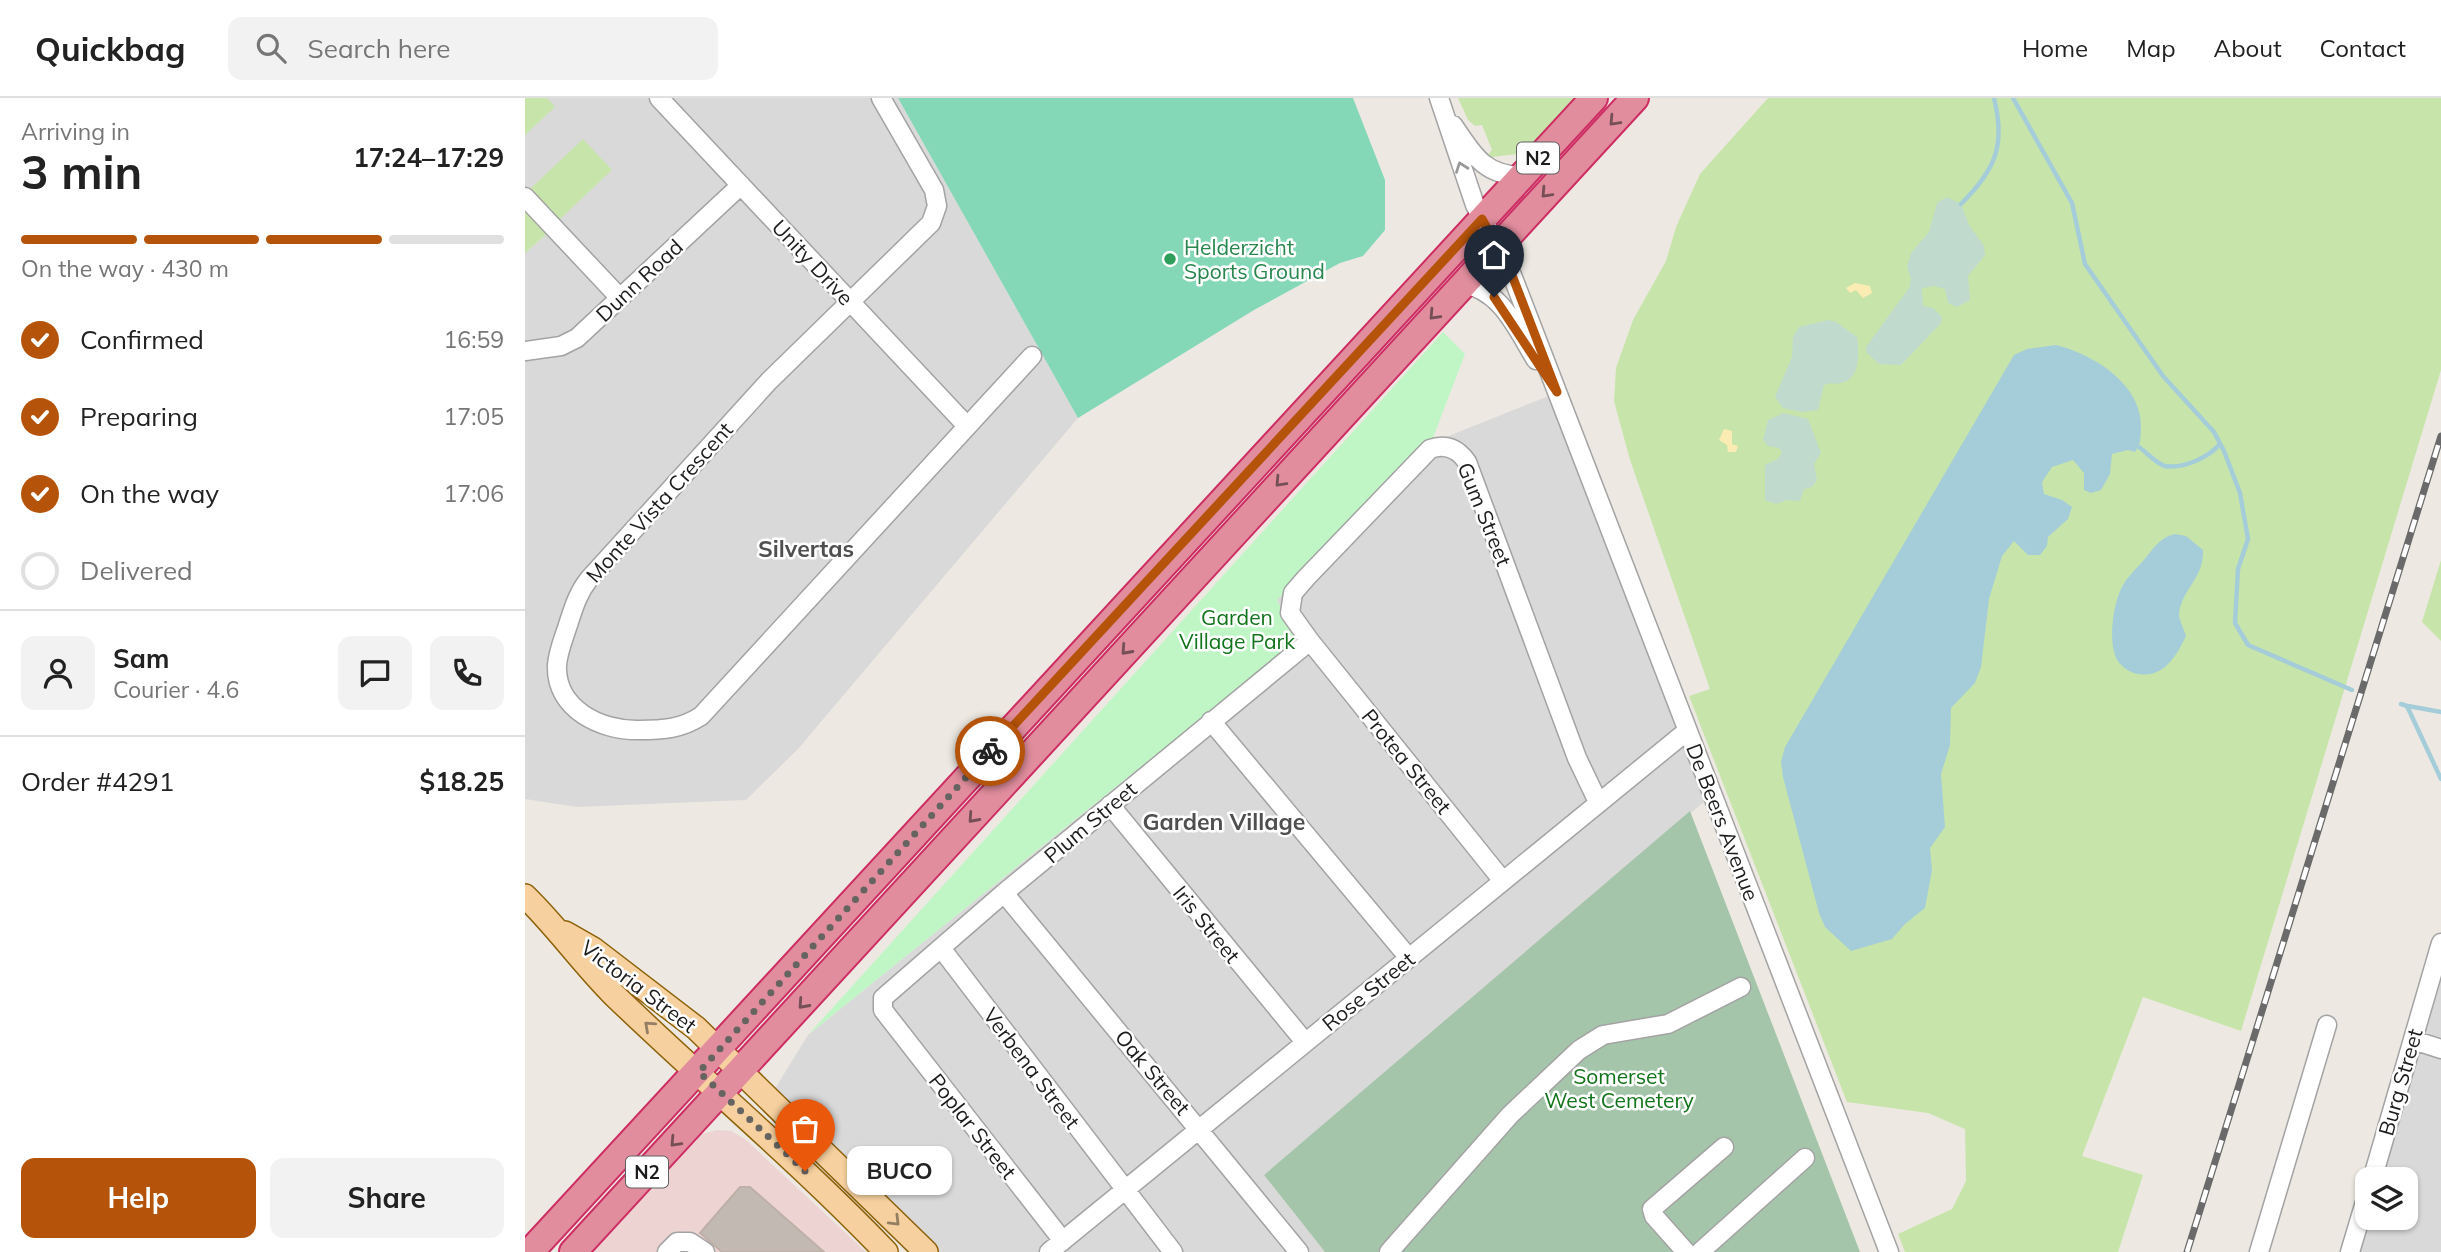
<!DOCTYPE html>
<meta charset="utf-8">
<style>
:root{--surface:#fff;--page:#f2f2f2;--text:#222;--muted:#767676;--line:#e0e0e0;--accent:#b45309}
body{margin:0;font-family:Mulish,sans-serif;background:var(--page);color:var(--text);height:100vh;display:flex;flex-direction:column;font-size:26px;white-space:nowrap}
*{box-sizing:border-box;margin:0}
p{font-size:23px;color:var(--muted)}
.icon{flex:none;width:38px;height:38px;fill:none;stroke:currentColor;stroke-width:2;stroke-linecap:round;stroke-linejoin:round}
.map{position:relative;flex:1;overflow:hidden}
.side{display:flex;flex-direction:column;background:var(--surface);width:525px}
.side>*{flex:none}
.tools{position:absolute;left:1830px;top:1069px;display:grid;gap:14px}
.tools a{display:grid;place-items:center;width:63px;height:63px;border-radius:14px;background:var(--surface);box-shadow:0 2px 5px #0004;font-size:35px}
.pin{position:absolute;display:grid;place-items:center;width:60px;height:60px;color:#fff;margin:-72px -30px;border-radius:50% 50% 50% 0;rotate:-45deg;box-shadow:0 0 7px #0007}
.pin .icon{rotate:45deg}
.courier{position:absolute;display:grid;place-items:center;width:70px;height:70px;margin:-35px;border:5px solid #b45309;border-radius:50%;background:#fff;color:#222;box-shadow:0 2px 9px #0007}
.bubble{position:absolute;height:49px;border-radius:14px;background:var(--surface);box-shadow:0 2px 5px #0004;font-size:23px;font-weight:700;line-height:49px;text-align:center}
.overview em{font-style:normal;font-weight:700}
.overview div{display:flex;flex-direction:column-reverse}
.overview{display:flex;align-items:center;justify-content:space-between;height:119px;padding:0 21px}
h1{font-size:46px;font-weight:700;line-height:52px}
.bar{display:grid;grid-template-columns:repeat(4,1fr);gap:10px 7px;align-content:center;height:84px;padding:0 21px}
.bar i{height:9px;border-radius:5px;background:var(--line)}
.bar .selected{background:var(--accent)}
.bar p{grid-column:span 4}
.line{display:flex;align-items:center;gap:18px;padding:0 21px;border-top:2px solid var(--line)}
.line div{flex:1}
.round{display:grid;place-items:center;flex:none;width:74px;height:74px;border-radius:14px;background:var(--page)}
ol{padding:0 21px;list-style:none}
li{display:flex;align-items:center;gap:21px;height:77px}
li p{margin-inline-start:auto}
li .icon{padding:7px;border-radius:50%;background:var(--accent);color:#fff;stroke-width:4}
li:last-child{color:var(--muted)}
li i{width:38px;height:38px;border:4px solid var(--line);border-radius:50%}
.button{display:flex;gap:14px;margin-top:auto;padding:14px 21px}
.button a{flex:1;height:80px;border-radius:14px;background:var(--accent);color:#fff;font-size:28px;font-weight:700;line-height:80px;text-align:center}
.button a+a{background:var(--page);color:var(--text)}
header{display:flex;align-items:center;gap:42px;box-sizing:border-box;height:98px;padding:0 35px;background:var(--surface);border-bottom:2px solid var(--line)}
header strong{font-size:33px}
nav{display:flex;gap:38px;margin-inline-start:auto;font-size:24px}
.search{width:490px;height:63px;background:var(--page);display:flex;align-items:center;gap:18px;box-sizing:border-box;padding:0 24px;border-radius:14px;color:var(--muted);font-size:26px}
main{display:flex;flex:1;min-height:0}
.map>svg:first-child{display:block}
</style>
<header>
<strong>Quickbag</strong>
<div class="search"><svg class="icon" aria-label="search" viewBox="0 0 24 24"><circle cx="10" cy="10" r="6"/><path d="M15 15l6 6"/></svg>Search here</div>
<nav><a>Home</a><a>Map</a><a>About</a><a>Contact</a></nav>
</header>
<main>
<section class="side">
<div class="overview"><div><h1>3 min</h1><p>Arriving in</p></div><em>17:24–17:29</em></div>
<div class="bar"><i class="selected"></i><i class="selected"></i><i class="selected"></i><i></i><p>On the way · 430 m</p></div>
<ol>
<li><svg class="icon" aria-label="check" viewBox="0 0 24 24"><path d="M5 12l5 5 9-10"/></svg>Confirmed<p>16:59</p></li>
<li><svg class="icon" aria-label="check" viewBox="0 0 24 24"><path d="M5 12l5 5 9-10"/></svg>Preparing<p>17:05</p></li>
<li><svg class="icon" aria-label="check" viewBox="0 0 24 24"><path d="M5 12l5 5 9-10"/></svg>On the way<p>17:06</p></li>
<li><i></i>Delivered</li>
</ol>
<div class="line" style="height:126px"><a class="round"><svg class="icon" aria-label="person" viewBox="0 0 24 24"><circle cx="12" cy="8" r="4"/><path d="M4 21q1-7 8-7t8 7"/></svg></a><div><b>Sam</b><p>Courier · 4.6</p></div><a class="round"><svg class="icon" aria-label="chat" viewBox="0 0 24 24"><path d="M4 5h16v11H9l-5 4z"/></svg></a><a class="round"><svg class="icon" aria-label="phone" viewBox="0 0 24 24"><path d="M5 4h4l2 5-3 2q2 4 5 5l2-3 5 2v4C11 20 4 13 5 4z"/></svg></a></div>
<div class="line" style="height:91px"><div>Order #4291</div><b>$18.25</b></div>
<div class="button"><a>Help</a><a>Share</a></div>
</section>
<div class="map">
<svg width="1916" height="1154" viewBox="0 0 1916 1154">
<rect width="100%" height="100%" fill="#ede9e2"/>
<path fill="#dad9d9" d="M0,0H373L553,320L273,651L221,702L52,709L0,701V155L26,132L0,104Z
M1031,295L1186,698L739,1077L800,1154H400L246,997L283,937L772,543L752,502L906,345Z
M1916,849V1154H1826L1843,1120H1881V1082L1848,1081Z"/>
<path fill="#edd3d2" d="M192,1032L206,1033L220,1041L341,1154H66L159,1050L173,1037Z"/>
<path fill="#c7e5aa" d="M0,0H22L30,9L0,37Z
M933,0H1049L1000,55L960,60L967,52L957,27L950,28L943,22Z
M1243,0H1916V272L1716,933L1618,899L1557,1058L1618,1077L1593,1154H1380L1373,1136L1427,1111L1441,1083L1440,1031L1403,1015L1322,1004L1164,598L1185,591L1105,362L1089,303L1091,270L1108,222L1141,163L1151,129L1175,76Z
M58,41L87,72L34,122L5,91Z
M0,104L26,132L0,155Z
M1916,462V543L1897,524Z"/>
<path fill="#c0dace" d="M1422,99L1436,106L1444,127L1459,148L1460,157L1443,178L1445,202L1432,209L1423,205L1420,191L1409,188L1397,190L1398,208L1408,210L1417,219L1416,225L1376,267L1354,266L1341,254V249L1384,190L1386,181L1382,168L1386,155L1404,134L1412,105Z
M1303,222L1311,224L1332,239C1334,255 1336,281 1316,285C1309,287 1307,284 1299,287L1293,312L1277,314L1258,310L1250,299L1267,259L1268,239L1274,229Z
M1258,315L1283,321L1296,355L1289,366L1292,382L1287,389L1279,391L1275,403L1262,402L1251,406L1240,402V367L1253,361L1257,354L1254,350L1243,348L1238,342L1243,322Z"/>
<path fill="#fbecb3" d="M1330,185L1345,188L1347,195L1338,200L1331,192L1325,195L1321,190Z
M1199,331L1207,333V346L1213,348L1211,354H1203L1202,347L1194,342Z"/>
<path fill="#a5c5aa" d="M1165,713L1335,1154H800L739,1077Z"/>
<path fill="#c0f6c5" d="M918,234L940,256L906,345L752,502L773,542L283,937Z"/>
<path fill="#84d8b8" d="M373,0H828L860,82V132L838,158L815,165L729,212L553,320Z"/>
<path fill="#a5cdd9" d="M1531,247C1568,256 1617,286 1616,329C1615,341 1617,344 1610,354L1603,352L1587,356L1585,376L1576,392L1566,395L1559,392V375L1548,362L1527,369L1517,384L1519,396L1537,402L1547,409L1543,421L1523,439L1522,448L1515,457H1503L1489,443L1477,458L1464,501L1456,569L1450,585L1426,610L1425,647L1416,676L1420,729L1405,750L1407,772L1400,810L1380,826L1367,841L1326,853L1300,829L1294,815L1258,679L1256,664L1260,649L1489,257L1502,251Z
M1650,436L1661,438L1678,452C1679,481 1657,490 1654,516C1654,522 1659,531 1661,538C1651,559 1637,583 1609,575C1602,573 1592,565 1590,557C1584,540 1588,510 1595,493C1600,481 1610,472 1618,463C1628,451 1635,439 1650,436Z"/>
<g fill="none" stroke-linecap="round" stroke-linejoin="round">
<path stroke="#a5cdd9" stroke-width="4.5" d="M1488,0L1547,105L1560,166L1638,278L1689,334L1699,353L1715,395L1723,441L1713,471L1710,525L1723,547L1827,592
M1436,106C1470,72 1481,48 1469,0
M1614,349C1621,354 1632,366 1640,368C1659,371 1684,359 1695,346
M1876,606L1882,608L1916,681
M1883,608L1916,614"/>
</g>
<path fill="#c1b9b2" stroke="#beb0a6" stroke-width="2" d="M215,1089H225L299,1154H197L175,1135Z"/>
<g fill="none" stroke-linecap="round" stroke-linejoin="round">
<g stroke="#a3a3a3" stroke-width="21">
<path id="minor" d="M134,0L442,328
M356,0L409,92L412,108L406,125L244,283L64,481C52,496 48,512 42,530C38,542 33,554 32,567C30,611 76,633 114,632C138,632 156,631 176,618L507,258
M914,0L950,107L985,172L1364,1154
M928,27C948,56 958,77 996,78
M0,99L95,200
M937,186C976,191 992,231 1011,262
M0,253L36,248L52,240L216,87
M686,623L884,860
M585,707L780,944
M978,783L785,543L765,515L768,495L781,480L905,351C921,345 933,351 942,364L1052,660L1073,704
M479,795L774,1154
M416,850L648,1154
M1888,942L1916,951
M1847,1082L1916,845
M538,1143L358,912V900L479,795L785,543
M142,1154L152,1144H165L180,1154
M524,1154L1162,633
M864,1154L985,1017L1054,952L1078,937L1143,926L1216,889
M1161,1154L1129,1118L1127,1111L1199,1049
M1175,1154L1280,1060
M1734,1154L1802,927
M1825,1154L1843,1094"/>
</g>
<g stroke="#8c6108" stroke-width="26">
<path id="major" d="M0,798C32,829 57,865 89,897C179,984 275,1064 361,1154
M40,835L68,851L171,930L401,1154"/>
</g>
<g stroke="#cd2d63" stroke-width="30">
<path id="highway" d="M5,1154L1069,0
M48,1154L1110,0"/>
</g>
<use href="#minor" stroke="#fff" stroke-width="18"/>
<use href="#major" stroke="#f6d09e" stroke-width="23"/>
<use href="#highway" stroke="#e18d9d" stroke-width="26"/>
<g stroke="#6a6a6a" stroke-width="7">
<path id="rail" d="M1662,1154L1916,338"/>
</g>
<use href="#rail" stroke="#fff" stroke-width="4.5" stroke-dasharray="13" stroke-linecap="butt"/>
</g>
<defs><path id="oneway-chevron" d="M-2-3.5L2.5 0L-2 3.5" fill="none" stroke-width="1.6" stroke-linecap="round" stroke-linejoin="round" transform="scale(1.75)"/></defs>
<g stroke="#754f56">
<use href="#oneway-chevron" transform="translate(1089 23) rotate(133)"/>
<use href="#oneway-chevron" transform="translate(1021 95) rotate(133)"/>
<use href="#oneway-chevron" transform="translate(909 217) rotate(133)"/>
<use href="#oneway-chevron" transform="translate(755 384) rotate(133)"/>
<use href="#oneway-chevron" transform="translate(601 552) rotate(132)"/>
<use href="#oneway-chevron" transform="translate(448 720) rotate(132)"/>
<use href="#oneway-chevron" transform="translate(278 906) rotate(132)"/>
<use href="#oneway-chevron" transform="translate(150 1044) rotate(133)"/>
</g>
<use stroke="#999" href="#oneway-chevron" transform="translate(936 69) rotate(-110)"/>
<g stroke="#947f64">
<use href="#oneway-chevron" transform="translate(124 928) rotate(-138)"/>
<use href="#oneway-chevron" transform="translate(370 1123) rotate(45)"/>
</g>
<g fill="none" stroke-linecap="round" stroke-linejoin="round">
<path stroke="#656461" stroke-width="7" stroke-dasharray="0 12.6" d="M280,1073L174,974L465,653"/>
<path stroke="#b45309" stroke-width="9" d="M465,653L957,121L985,172L1032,294L969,199"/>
</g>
<circle fill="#2e9e5b" stroke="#fff" stroke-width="2.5" cx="645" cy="161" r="7"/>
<g text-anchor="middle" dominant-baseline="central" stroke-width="5" stroke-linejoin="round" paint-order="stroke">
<g fill="#fff" stroke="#606060" stroke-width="2">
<rect x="992" y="44.5" width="42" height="31" rx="5"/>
<rect x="101" y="1058.5" width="42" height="31" rx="5"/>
</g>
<g font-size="19" font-weight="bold" fill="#1c1c1c">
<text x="1013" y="60">N2</text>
<text x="122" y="1074">N2</text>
</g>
<g font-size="21" fill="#27864d" stroke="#fff" text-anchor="start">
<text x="659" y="149">Helderzicht<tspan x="659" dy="24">Sports Ground</tspan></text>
</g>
<g font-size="21" fill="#1c1c1c" stroke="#fff">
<text transform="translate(288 164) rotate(47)">Unity Drive</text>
<text transform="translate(114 182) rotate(-43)">Dunn Road</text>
<text transform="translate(134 404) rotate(-48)">Monte Vista Crescent</text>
<text transform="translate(960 416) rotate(68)">Gum Street</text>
<text transform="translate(882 663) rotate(51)">Protea Street</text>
<text transform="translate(565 724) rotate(-40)">Plum Street</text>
<text transform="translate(1198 724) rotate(69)">De Beers Avenue</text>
<text transform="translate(682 826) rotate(51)">Iris Street</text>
<text transform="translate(114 888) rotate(37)">Victoria Street</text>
<text transform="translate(843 893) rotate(-39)">Rose Street</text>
<text transform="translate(507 970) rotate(53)">Verbena Street</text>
<text transform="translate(628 974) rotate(50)">Oak Street</text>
<text transform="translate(1875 984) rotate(-74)">Burg Street</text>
<text transform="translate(448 1028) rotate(52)">Poplar Street</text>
</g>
<g font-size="21" fill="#11731a" stroke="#fff">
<text x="712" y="519">Garden<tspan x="712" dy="24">Village Park</tspan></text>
<text x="1094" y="978">Somerset<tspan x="1094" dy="24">West Cemetery</tspan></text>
</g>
<g font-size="23" font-weight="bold" fill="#4f4f4f" stroke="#fff">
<text x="281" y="450">Silvertas</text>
<text x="699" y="723">Garden Village</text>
</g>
</g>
</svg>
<div class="tools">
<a><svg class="icon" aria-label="layers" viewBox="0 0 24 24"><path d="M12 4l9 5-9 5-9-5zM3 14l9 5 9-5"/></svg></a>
</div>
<div class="pin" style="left:280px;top:1073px;background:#ea580c"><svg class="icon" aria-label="bag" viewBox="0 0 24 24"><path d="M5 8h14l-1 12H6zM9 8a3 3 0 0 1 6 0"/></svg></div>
<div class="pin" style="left:969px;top:199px;background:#1f2937"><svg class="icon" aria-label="home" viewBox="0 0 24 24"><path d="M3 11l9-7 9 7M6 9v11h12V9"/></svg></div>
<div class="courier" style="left:465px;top:653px"><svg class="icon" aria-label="bike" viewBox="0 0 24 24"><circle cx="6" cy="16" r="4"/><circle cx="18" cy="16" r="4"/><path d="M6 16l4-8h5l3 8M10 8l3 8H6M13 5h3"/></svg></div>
<div class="bubble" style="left:322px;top:1048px;width:105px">BUCO</div>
</div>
</main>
